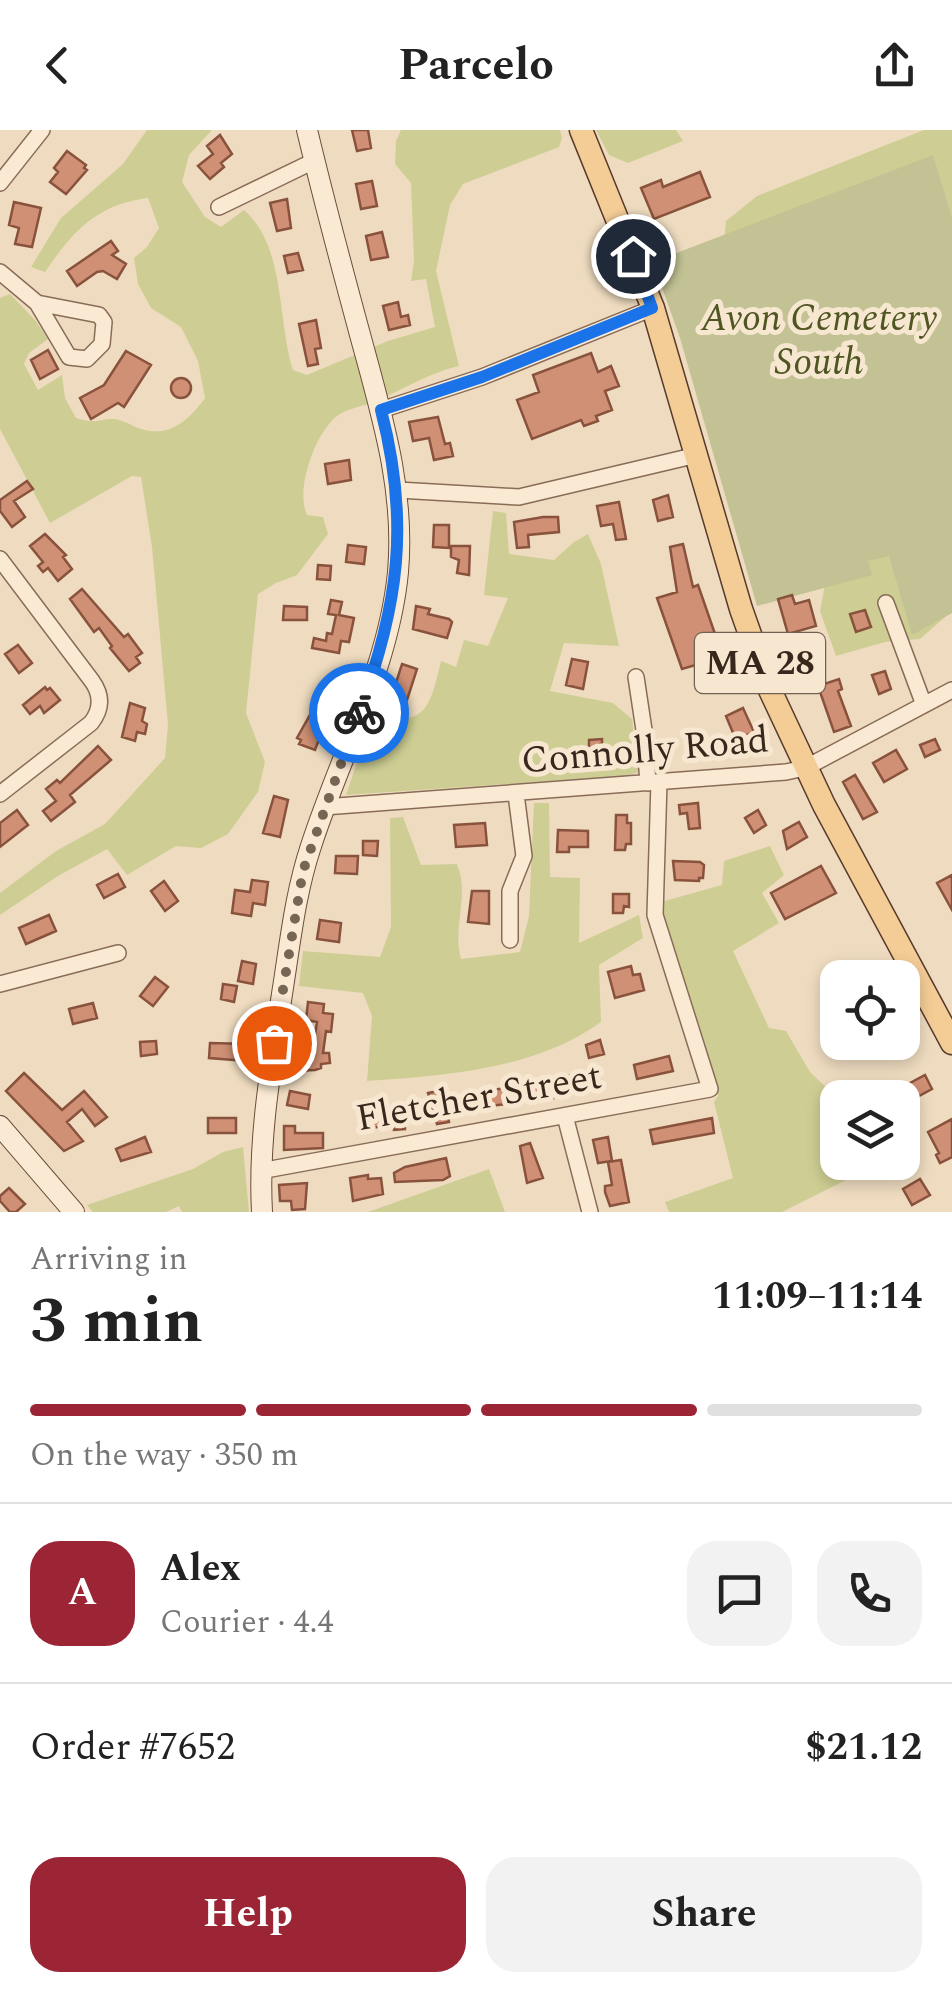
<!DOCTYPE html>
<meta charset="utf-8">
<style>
:root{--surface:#fff;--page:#f2f2f2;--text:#222;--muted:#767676;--line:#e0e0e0;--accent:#9b2534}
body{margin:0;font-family:Spectral,serif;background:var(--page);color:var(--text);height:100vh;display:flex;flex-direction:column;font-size:38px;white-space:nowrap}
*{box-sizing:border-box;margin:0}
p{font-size:32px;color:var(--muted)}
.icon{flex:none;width:55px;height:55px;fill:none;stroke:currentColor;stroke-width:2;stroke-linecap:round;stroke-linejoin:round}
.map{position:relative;height:1082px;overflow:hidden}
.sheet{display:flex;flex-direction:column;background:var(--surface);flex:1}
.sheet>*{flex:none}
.tools{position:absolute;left:820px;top:830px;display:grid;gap:20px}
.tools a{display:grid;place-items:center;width:100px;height:100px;border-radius:20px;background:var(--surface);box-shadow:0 5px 15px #0003;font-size:50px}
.pin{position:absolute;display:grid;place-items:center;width:85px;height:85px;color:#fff;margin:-42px;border:5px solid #fff;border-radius:50%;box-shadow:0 2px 10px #0007}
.courier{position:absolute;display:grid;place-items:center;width:100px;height:100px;margin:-50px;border:8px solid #1a73e8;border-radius:50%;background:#fff;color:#222;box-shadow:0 2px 12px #0007}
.headline em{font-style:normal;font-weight:700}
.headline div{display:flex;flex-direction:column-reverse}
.headline{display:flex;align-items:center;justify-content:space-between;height:170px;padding:0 30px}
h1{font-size:65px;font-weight:700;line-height:75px}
.bar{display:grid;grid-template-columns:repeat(4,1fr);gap:15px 10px;align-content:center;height:120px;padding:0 30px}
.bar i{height:12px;border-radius:8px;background:var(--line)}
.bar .current{background:var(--accent)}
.bar p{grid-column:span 4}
.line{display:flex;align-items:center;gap:25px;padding:0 30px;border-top:2px solid var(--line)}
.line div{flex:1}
.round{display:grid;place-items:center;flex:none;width:105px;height:105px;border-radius:30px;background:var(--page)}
.cta{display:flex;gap:20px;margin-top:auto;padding:20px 30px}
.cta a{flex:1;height:115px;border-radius:30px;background:var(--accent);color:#fff;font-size:40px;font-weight:700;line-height:115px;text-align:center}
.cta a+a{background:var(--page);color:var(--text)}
header{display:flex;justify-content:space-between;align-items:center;height:130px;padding:0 30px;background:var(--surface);font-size:45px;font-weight:700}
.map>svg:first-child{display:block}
</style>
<header><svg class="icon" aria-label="back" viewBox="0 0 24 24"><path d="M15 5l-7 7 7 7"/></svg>Parcelo<svg class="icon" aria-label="share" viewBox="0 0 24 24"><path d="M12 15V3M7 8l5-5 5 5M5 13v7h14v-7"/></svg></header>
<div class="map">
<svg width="952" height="1082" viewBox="0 0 952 1082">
<rect width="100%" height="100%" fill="#efdcc0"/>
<path fill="#cece94" d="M147,0H212L189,25L182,52L205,87L221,97L244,80C286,117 277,190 293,240L307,245L388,211L435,197L426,149L411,151L414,131L411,53L395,34L396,11L401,0H560L562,8L559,17L463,54L450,75L436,141L459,236C426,244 405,259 374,272C363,276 346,279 337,286C315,303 295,360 307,385L323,387L328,404L297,445L276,453L258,464L246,583L265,632L258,662L228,704L201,718L176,716L127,745L107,719L58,746L0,785V763L56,721L105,694L165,628L168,595L152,417L141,347L132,346L50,393L0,299V168L10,164L35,190L48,209L29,223L24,234L38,260L62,245L65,268L76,288C98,295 98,288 115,289C122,290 131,295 138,298C169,309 188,291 205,268L198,231L181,197L151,178L138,154L134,128L147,117L159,98L148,68C96,75 74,100 45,142L31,137L61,88L123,34Z
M596,0H676L683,11L628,33L609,25Z
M924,0H952V188L722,130L726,91L757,66Z
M493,381L506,383L509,424L554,430L574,412L588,404L601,434L619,516L564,513L550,561L613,573L632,589L639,642L626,646L346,665L373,584C426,599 430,577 441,531L456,537L464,510L488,516L508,468L484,465Z
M952,395V481L920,509L885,512L836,526L820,481L826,449Z
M534,673H549L550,747L580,748L579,813L639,785L643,808L599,835L601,892C537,939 445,946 367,951L372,886L363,863L299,856L303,821L380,827L391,797L390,688L403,687L421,735L457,734C470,766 452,797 461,829L520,822L529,786Z
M770,716L784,745L762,763L779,793L733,821L769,898L786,901L810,942L830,961L848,950L861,967L838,968V1032L880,1033L782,1082H669L665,1072L733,1048L714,972L718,966L669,809L661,772L722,755L724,731Z
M243,1017L249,1082H182L179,1076L166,1082H93L87,1075L193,1039L223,1022Z
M489,1039L505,1082H368Z"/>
<path fill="#c2c294" d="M933,25L952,88V483L912,505L889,426L868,431L872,445L757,476L680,208L653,132Z"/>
<path fill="#cf9075" stroke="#89523c" stroke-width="2.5" d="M352,0H368L371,18L357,21Z
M220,5L232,24L221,33L224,37L210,49L198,36L213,24L207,16Z
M67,21L86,35L84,38L87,40L66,64L50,52L58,42L54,38Z
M700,42L710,67L654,89L641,58L661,50L663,57Z
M372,51L377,76L361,79L356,54Z
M287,69L291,98L277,101L270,73Z
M14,72L41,78L32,117L15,114L19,98L9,95Z
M382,102L388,127L371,130L366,106Z
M111,111L118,121L112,125L126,134L117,149L103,141L97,142L77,156L67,141Z
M298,123L303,140L288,143L284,126Z
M398,172L401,187L408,185L410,195L389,200L383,176Z
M316,190L321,218L315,219L318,234L308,236L299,194Z
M48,220L58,239L40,249L31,230Z
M126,221L151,235L124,277L118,273L91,289L80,268L104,255Z
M591,223L598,242L611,236L619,256L605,261L612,280L596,286L598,291L584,296L581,290L532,309L517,270L539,262L533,245Z
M171 258a10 10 0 1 1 20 0a10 10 0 1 1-20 0Z
M438,287L445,314L450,313L453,326L434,330L429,308L413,311L409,292Z
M349,330L351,350L328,354L325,334Z
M27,351L33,359L14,371L25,387L12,397L0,381V370Z
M668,365L673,387L658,391L653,370Z
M619,372L626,409L616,410L613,394L601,396L597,376Z
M543,387H558L559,402L528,405L529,417L517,418L514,392Z
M434,395H449V418L433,417Z
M45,404L66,425L63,427L72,439L58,451L48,438L43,442L38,436L43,432L30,416Z
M683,414L693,457L698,455L723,527L682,539L657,468L677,462L670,417Z
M348,415L366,417L364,434L346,432Z
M451,416H470L469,445L457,443L459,430L451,427Z
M318,435L331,436L330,450L317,449Z
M82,459L124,507L128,504L142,523L136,527L140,533L129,541L110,518L112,516L99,498L94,502L70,469Z
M792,465L795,474L809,470L816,496L788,504L778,469Z
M331,470L342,472L339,485L354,488L349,512L341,511L339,523L312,518L314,508L326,511L327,503L332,504L336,485L328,484Z
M284,476L307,477V490H283Z
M416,476L430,479L428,484L449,489L452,492L447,508L413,499Z
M865,480L871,497L856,502L850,484Z
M18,515L32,533L19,543L5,524Z
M572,529L588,532L583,559L566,555Z
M402,534L417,539L407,570L392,565Z
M885,541L891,559L879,564L872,545Z
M839,549L842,559L838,561L851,596L834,602L818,556Z
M45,557L47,560L50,558L60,570L44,583L40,576L30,584L23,575Z
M130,573L145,578L142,591L147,594L145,604L137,602L135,611L122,607Z
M743,578L754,602L736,610L726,586Z
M311,583L322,587L318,597L323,599L315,620L299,614L301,610L297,608Z
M602,609V622H596L597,633H575L574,618H589V610Z
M935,609L940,620L925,627L920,615Z
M98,616L111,630L70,665L75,672L51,691L43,681L56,671L46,659L57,650L60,653Z
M896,620L907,639L884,652L873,633Z
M855,645L877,682L863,689L843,652Z
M274,666L288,670L280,707L263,703Z
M698,673L700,698L689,699L687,683L680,684L679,675Z
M17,680L28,695L0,717V693Z
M758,680L766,695L754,703L745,688Z
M616,685H627V693H631V714H626L625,720H615Z
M799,692L807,707L787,719L783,701Z
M485,693L487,715L456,717L454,695Z
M558,700L588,701V717H569V722H557Z
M363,711H378L377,726L363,725Z
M336,726H358L357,744L335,743Z
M673,731L700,732L704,735L703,748H699V751L675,750Z
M821,736L836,763L785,789L771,763Z
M118,744L125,757L104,768L97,755Z
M952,745V780L937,753Z
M252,750L268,752L265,775L253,773L251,786L232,783L235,760L250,762Z
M164,751L178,771L165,781L151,761Z
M472,761H489V794L468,792Z
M613,764H629V777L624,776L623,783H613Z
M49,785L56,801L26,814L19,798Z
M320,790L341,793L339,812L317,809Z
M242,831L256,834L253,854L238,851Z
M631,836L633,845L640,844L644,860L615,868L608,842Z
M155,847L168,857L153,876L140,866Z
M223,854L237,856L234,872L221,869Z
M308,872L324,874L323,883L333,884L331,902L326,901L323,923H329L330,933L321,934V938L315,940L295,941V926L312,923L317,892L306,890Z
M93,873L97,888L73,894L69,879Z
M600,910L604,924L589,928L586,915Z
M156,911L157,924L141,926L140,912Z
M850,912H891L858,928Z
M210,913L248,914L246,931L209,928Z
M669,926L673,941L637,949L634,935Z
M586,941L591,958L577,964L572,962L568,946Z
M24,943L62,980L84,961L107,987L95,996L82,979L67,992L83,1011L64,1021L6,961Z
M925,945L932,959L906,973L899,959Z
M551,953L553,968L530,970L528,955Z
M505,958L507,974L489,976L487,961Z
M444,960L449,992L437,994L428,963Z
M290,961L310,965L308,979L287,975Z
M404,978L405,999L394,1000V994L361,1000L363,984Z
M208,988H236V1003H208Z
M712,988L714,1003L653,1014L650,1000Z
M952,989V1027L940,1033L936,1025L939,1023L928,1002Z
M284,996H295V1003H323V1018L284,1020Z
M145,1007L151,1022L121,1031L116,1019Z
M608,1007L612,1031L598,1033L593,1010Z
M530,1013L543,1048L527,1053L520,1016Z
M446,1028L450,1046L443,1050L395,1052L394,1043L405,1037Z
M621,1030L629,1072L610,1076L605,1062V1056L612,1055L608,1032Z
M368,1045V1049L381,1048L383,1064L353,1071L350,1048Z
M920,1049L930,1065L912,1075L903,1059Z
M307,1053L305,1079L292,1080L291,1071H280L279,1055Z
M9,1058L25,1074L16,1082H10L0,1071V1066Z"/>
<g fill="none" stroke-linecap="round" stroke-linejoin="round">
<g stroke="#896c58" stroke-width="18">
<path id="street" d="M0,53L42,0
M219,77L314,31
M0,142L37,173L69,227L87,229L102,214L104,192L99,185L37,173
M381,280L482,247L653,178
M398,360L519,367L697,325
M0,429L92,551C102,565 102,579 91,593L0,664
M886,473L924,575
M636,547L644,600L648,653
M324,677L786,642L805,638L952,560
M510,810V761L524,726L516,664
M0,854L118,823
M565,986L590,1082
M260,1041L710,959L655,785L659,652"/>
</g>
<g stroke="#6b4d3b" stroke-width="22">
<path id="secondary" d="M0,996L74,1082
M262,1082C258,1008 271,937 282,864C290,814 295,764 311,716C340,626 389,537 398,442C405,362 383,289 362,212C343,142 324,71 307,0"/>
</g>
<g stroke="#573b2c" stroke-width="25">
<path id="primary" d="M581,0L653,178L741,479L769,558L824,675L952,913"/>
</g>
<use href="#street" stroke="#faead4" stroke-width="15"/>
<use href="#secondary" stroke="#faead4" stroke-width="20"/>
<use href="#primary" stroke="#f4cc96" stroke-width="22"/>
</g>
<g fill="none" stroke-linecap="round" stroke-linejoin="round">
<path stroke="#786655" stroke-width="10" stroke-dasharray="0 18" d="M274,913L303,741L359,583"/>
<path stroke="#1a73e8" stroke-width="12" d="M359,583C399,475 410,392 381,280L482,247L652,178L633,126"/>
</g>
<g text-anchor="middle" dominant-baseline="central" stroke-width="10" stroke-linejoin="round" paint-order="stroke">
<rect fill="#f7e7d0" stroke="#716152" stroke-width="2.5" x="695" y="503" width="130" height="60" rx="8"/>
<g font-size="35" font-weight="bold" fill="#38271c">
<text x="760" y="533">MA 28</text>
</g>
<g font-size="38" font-style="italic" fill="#4f5622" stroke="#f7e7d0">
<text x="819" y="189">Avon Cemetery<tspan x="819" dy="44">South</tspan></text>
</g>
<g font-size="38" fill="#38271c" stroke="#f7e7d0">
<text transform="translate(645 621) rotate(-5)">Connolly Road</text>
<text transform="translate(479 968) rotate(-10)">Fletcher Street</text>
</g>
</g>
</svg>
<div class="tools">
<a><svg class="icon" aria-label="locate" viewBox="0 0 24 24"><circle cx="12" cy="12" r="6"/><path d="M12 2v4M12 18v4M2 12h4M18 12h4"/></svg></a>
<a><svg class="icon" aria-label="layers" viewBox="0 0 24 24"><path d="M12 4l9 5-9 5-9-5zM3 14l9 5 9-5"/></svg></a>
</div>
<div class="pin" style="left:274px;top:913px;background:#ea580c"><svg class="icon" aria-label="bag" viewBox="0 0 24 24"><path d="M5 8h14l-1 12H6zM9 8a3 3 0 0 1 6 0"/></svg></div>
<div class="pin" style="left:633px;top:126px;background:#1f2937"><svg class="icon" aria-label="home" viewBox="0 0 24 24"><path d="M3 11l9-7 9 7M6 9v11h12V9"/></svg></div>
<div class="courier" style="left:359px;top:583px"><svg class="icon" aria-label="bike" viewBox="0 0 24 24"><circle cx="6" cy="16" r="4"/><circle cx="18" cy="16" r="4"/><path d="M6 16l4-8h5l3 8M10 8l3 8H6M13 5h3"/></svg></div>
</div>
<section class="sheet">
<div class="headline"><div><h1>3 min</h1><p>Arriving in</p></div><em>11:09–11:14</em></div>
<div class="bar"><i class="current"></i><i class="current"></i><i class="current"></i><i></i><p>On the way · 350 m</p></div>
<div class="line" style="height:180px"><b class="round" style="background:var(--accent);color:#fff">A</b><div><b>Alex</b><p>Courier · 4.4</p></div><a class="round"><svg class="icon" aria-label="chat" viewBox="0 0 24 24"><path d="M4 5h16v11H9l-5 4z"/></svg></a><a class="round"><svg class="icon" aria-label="phone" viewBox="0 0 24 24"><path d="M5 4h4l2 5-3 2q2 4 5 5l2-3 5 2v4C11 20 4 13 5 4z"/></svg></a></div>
<div class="line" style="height:130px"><div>Order #7652</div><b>$21.12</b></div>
<div class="cta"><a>Help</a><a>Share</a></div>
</section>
